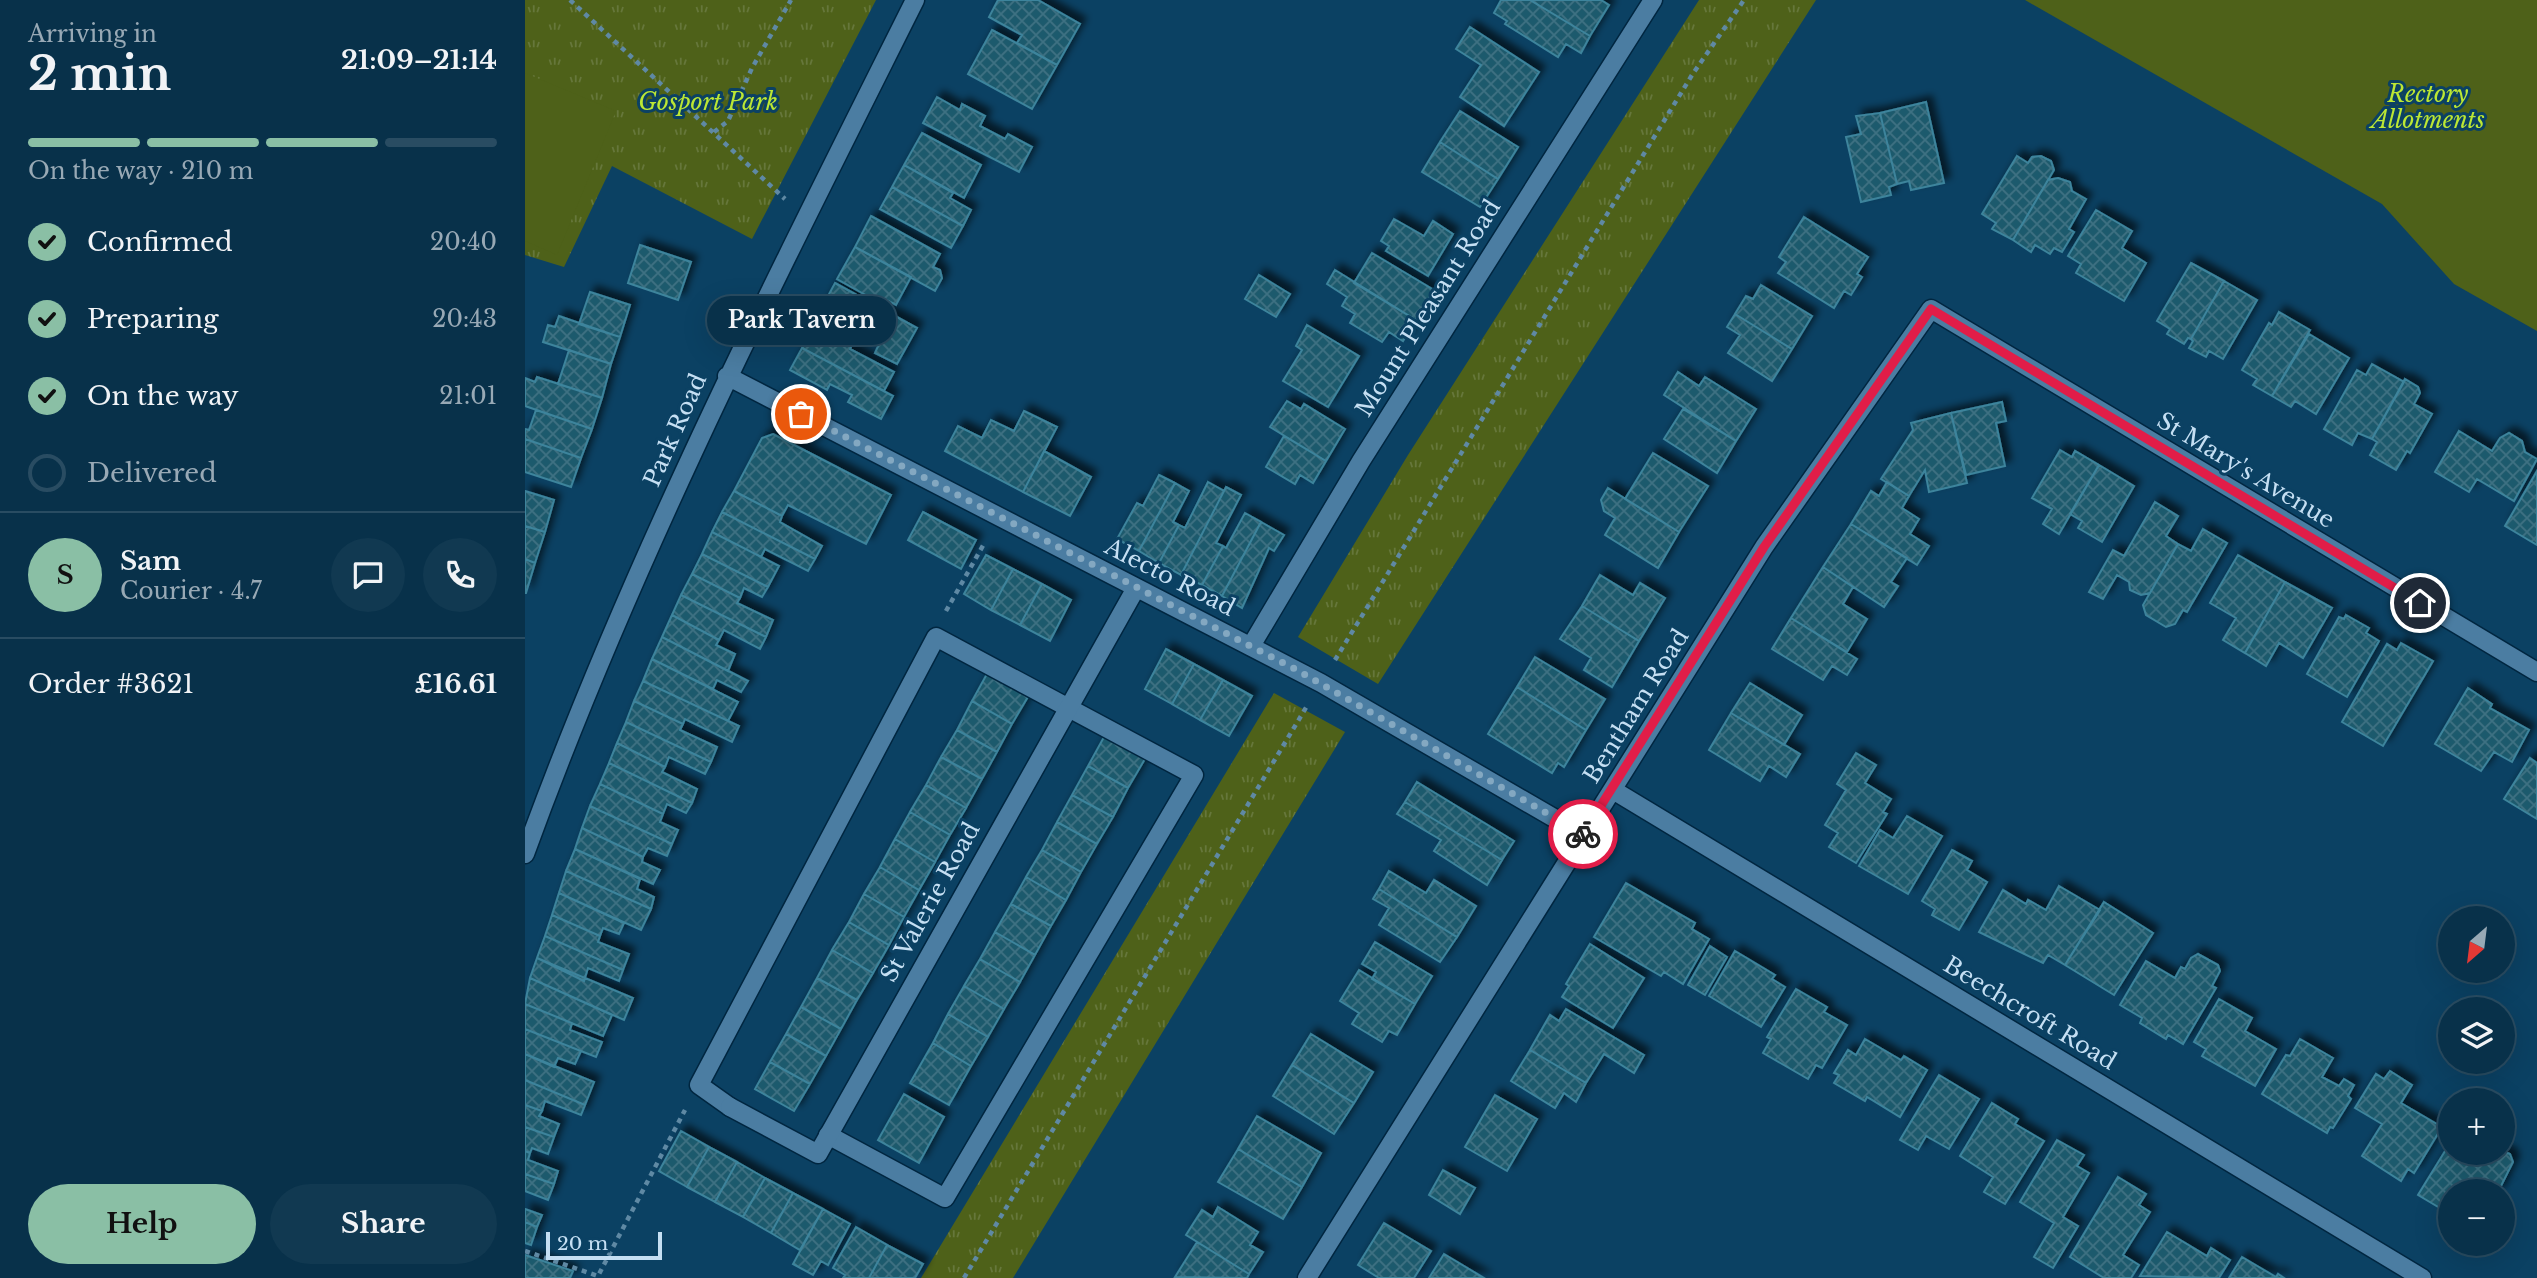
<!DOCTYPE html>
<meta charset="utf-8">
<style>
:root{--surface:#08314a;--page:#113951;--text:#f1f3f6;--muted:#98a9b5;--line:#294c62;--accent:#8abfa5}
body{margin:0;font-family:"Libre Baskerville",serif;background:var(--page);color:var(--text);height:100vh;display:flex;flex-direction:column;font-size:26px;white-space:nowrap}
*{box-sizing:border-box;margin:0}
p{font-size:23px;color:var(--muted)}
.icon{flex:none;width:38px;height:38px;fill:none;stroke:currentColor;stroke-width:2;stroke-linecap:round;stroke-linejoin:round}
.map{position:relative;flex:1;overflow:hidden}
.details{display:flex;flex-direction:column;background:var(--surface);width:525px}
.details>*{flex:none}
.needle{width:46px;rotate:208deg}
.fabs{position:absolute;left:1913px;top:906px;display:grid;gap:14px}
.fabs a{display:grid;place-items:center;width:77px;height:77px;border-radius:50%;background:var(--surface);box-shadow:0 7px 28px #0002,0 0 0 2px var(--line);font-size:35px}
.scale{position:absolute;left:21px;bottom:18px;width:116px;box-sizing:border-box;padding-left:7px;border:4px solid #c5dff3;border-top:0;font-size:19px;line-height:24px;white-space:nowrap;color:#c5dff3;-webkit-text-stroke:5px #0b4163;paint-order:stroke}
.pin{position:absolute;display:grid;place-items:center;width:60px;height:60px;color:#fff;margin:-30px;border:4px solid #fff;border-radius:50%;box-shadow:0 2px 7px #0007}
.courier{position:absolute;display:grid;place-items:center;width:70px;height:70px;margin:-35px;border:5px solid #e11d48;border-radius:50%;background:#fff;color:#222;box-shadow:0 2px 9px #0007}
.bubble{position:absolute;height:49px;border-radius:24px;background:var(--surface);box-shadow:0 7px 28px #0002,0 0 0 2px var(--line);font-size:23px;font-weight:700;line-height:49px;text-align:center}
.head em{font-style:normal;font-weight:700}
.head div{display:flex;flex-direction:column-reverse}
.head{display:flex;align-items:center;justify-content:space-between;height:119px;padding:0 28px}
h1{font-size:46px;font-weight:700;line-height:52px}
.bar{display:grid;grid-template-columns:repeat(4,1fr);gap:10px 7px;align-content:center;height:84px;padding:0 28px}
.bar i{height:9px;border-radius:5px;background:var(--line)}
.bar .current{background:var(--accent)}
.bar p{grid-column:span 4}
.line{display:flex;align-items:center;gap:18px;padding:0 28px;border-top:2px solid var(--line)}
.line div{flex:1}
.round{display:grid;place-items:center;flex:none;width:74px;height:74px;border-radius:37px;background:var(--page)}
ol{padding:0 28px;list-style:none}
li{display:flex;align-items:center;gap:21px;height:77px}
li p{margin-inline-start:auto}
li .icon{padding:7px;border-radius:50%;background:var(--accent);color:#111;stroke-width:4}
li:last-child{color:var(--muted)}
li i{width:38px;height:38px;border:4px solid var(--line);border-radius:50%}
.primary-button{display:flex;gap:14px;margin-top:auto;padding:14px 28px}
.primary-button a{flex:1;height:80px;border-radius:42px;background:var(--accent);color:#111;font-size:28px;font-weight:700;line-height:80px;text-align:center}
.primary-button a+a{background:var(--page);color:var(--text)}
main{display:flex;flex:1;min-height:0}
.map>svg:first-child{display:block}
</style>
<main>
<section class="details">
<div class="head"><div><h1>2 min</h1><p>Arriving in</p></div><em>21:09–21:14</em></div>
<div class="bar"><i class="current"></i><i class="current"></i><i class="current"></i><i></i><p>On the way · 210 m</p></div>
<ol>
<li><svg class="icon" aria-label="check" viewBox="0 0 24 24"><path d="M5 12l5 5 9-10"/></svg>Confirmed<p>20:40</p></li>
<li><svg class="icon" aria-label="check" viewBox="0 0 24 24"><path d="M5 12l5 5 9-10"/></svg>Preparing<p>20:43</p></li>
<li><svg class="icon" aria-label="check" viewBox="0 0 24 24"><path d="M5 12l5 5 9-10"/></svg>On the way<p>21:01</p></li>
<li><i></i>Delivered</li>
</ol>
<div class="line" style="height:126px"><b class="round" style="background:var(--accent);color:#111">S</b><div><b>Sam</b><p>Courier · 4.7</p></div><a class="round"><svg class="icon" aria-label="chat" viewBox="0 0 24 24"><path d="M4 5h16v11H9l-5 4z"/></svg></a><a class="round"><svg class="icon" aria-label="phone" viewBox="0 0 24 24"><path d="M5 4h4l2 5-3 2q2 4 5 5l2-3 5 2v4C11 20 4 13 5 4z"/></svg></a></div>
<div class="line" style="height:91px"><div>Order #3621</div><b>£16.61</b></div>
<div class="primary-button"><a>Help</a><a>Share</a></div>
</section>
<div class="map">
<svg width="2012" height="1278" viewBox="0 0 2012 1278">
<defs>
<pattern id="grass-tufts" width="24" height="20" patternUnits="userSpaceOnUse" patternTransform="scale(1.75)"><rect width="24" height="20" fill="#4e6119"/><path d="M3 7l-1-3M5 7V3M7 7l1-3M15 17l-1-3M17 17v-4M19 17l1-3" fill="none" stroke="#66773b"/></pattern>
<pattern id="building-cross-hatch" width="8" height="8" patternUnits="userSpaceOnUse" patternTransform="scale(1.75)"><rect width="8" height="8" fill="#1f5a6d"/><path d="M0 0l8 8M0 8l8-8" fill="none" stroke="#3e7182"/></pattern>
<filter id="shadow"><feDropShadow dx="6" dy="-6" stdDeviation="3.5" flood-color="#0009"/></filter>
</defs>
<rect width="100%" height="100%" fill="#0b4163"/>
<path fill="url(#grass-tufts)" d="M0,0H351L227,239L87,166L39,267L0,255Z
M1174,0H1291L853,684L773,637L883,455Z
M749,693L820,732L488,1278H396Z"/>
<path fill="#4e6119" d="M1500,0H2012V331L1929,284L1857,204Z
M0,73L91,111L32,255L0,241Z"/>
<path fill="url(#building-cross-hatch)" stroke="#3d849c" stroke-width="2" filter="url(#shadow)" d="M473,0H513L555,24L532,65L492,43L497,35L464,17Z
M976,0H1005L1065,36L1056,53L1041,44L1033,57L980,24L982,21L969,13Z
M1005,0H1076L1084,5L1065,36Z
M945,27L1014,72L979,126L935,97L956,65L931,49Z
M467,30L532,65L507,109L443,74Z
M412,97L435,110L437,104L460,116L455,126L480,139L483,134L507,147L494,172L398,123Z
M1401,102L1419,183L1386,190L1384,181L1372,184L1355,113Z
M935,111L993,147L973,179L915,142Z
M1355,113L1372,184L1364,187L1366,195L1336,202L1321,137L1336,134L1331,116Z
M397,133L456,165L439,198L379,165Z
M915,142L973,179L955,207L897,172Z
M1492,156L1503,163L1507,157L1516,156L1526,161L1529,170L1488,240L1467,229L1471,223L1457,214Z
M379,165L428,193L425,198L446,210L438,226L367,187Z
M1533,178L1545,182L1547,191L1561,199L1544,229L1549,232L1537,252L1529,248L1525,254L1510,245L1506,252L1488,240L1523,180Z
M367,187L438,226L426,248L355,209Z
M1571,210L1607,231L1597,248L1621,263L1599,301L1551,273L1556,264L1543,256Z
M346,216L415,254L408,267L415,270L417,278L410,291L330,247Z
M1279,217L1343,257L1332,274L1337,277L1326,295L1319,291L1309,308L1253,273L1261,262L1254,257Z
M869,219L899,236L908,221L928,234L903,276L861,251L864,246L856,241Z
M115,245L166,262L153,300L103,283Z
M330,247L386,277L371,305L358,298L355,303L312,279Z
M847,253L909,290L891,320L829,283Z
M1666,263L1699,281L1666,339L1663,338L1659,344L1642,334L1645,329L1632,321Z
M810,270L891,320L878,341L864,332L857,342L825,323L830,314L817,306L822,297L802,284Z
M734,275L765,294L751,317L720,299Z
M1699,281L1732,300L1698,359L1684,351L1681,357L1664,348L1668,341L1666,339Z
M310,283L392,328L372,364L350,353L354,344L333,333L328,343L289,322Z
M1236,285L1287,316L1267,349L1210,314L1221,296L1228,299Z
M65,292L105,305L95,337L54,324Z
M1754,312L1785,330L1747,396L1728,385L1732,379L1717,370L1744,323L1747,325Z
M1210,314L1267,349L1247,381L1203,353L1215,335L1202,327Z
M34,316L95,337L86,364L18,342L23,325L30,327Z
M289,322L328,343L325,349L369,372L359,391L277,348Z
M782,325L834,356L803,407L758,381L777,350L771,346Z
M1784,334L1824,358L1791,414L1770,401L1766,407L1747,396Z
M277,348L368,396L356,419L323,402L327,395L305,384L302,390L265,370Z
M44,350L86,364L77,398L33,384Z
M1847,364L1879,382L1847,439L1833,433L1827,445L1799,429L1832,370L1841,375Z
M1153,372L1174,386L1180,377L1231,409L1211,441L1139,395Z
M12,377L77,398L67,429L0,406V378L10,382Z
M1880,379L1893,387L1895,393L1889,404L1907,414L1885,453L1882,451L1871,470L1845,455L1852,442L1847,439Z
M762,401L776,409L779,404L820,429L801,461L745,427Z
M1477,402L1481,421L1471,423L1480,466L1441,475L1426,413Z
M1158,409L1211,441L1192,473L1139,439Z
M11,410L67,429L56,458L0,439V429L4,430Z
M499,411L532,427L498,492L420,451L433,426L457,438L466,420L489,431Z
M1426,413L1442,483L1404,492L1400,470L1384,496L1356,479L1388,430L1386,423Z
M1934,431L1967,451L1975,438L1984,433L1997,441L2000,452L2012,459L1989,501L1952,479L1944,492L1910,472Z
M248,434L366,495L341,544L263,505L257,516L209,491L237,438Z
M759,436L801,461L788,483L775,475L770,484L741,467Z
M0,439L56,458L46,487L0,472Z
M1535,450L1547,457L1550,451L1574,465L1534,534L1518,524L1527,509L1507,498Z
M519,451L566,477L545,516L498,492Z
M1128,453L1183,486L1154,532L1100,499Z
M1574,465L1609,486L1577,542L1553,528L1557,521L1545,514Z
M2012,471V545L1980,526Z
M634,475L650,483L614,551L592,539L612,503L618,506Z
M683,482L699,491L656,575L634,563L654,525L660,528Z
M1362,482L1384,496L1377,508L1394,519L1385,534L1404,546L1392,565L1326,524L1346,491L1354,496Z
M650,483L664,491L648,522L654,525L634,563L614,551Z
M701,487L716,495L691,543L698,546L677,585L656,575Z
M1083,488L1154,532L1133,568L1080,535L1090,518L1079,511L1076,500Z
M0,491L29,500L20,532L0,526Z
M209,491L257,516L255,522L297,546L290,559L197,512Z
M1630,502L1653,516L1641,536L1653,544L1625,593L1616,595L1605,590L1604,582L1592,575L1578,599L1564,592L1588,550L1599,556Z
M197,512L290,559L283,571L240,549L236,557L187,532Z
M398,512L451,540L436,569L383,540Z
M720,513L736,522L697,596L677,585L698,546L701,548Z
M736,522L759,535L749,551L744,548L717,608L697,596Z
M1326,524L1382,558L1366,582L1373,586L1359,607L1298,567Z
M0,526L20,532L10,563L0,559Z
M1678,529L1702,543L1662,612L1658,610L1650,624L1641,627L1621,615L1618,605L1653,544L1666,551Z
M187,532L254,566L243,587L177,554Z
M177,554L243,587L237,597L219,588L215,598L167,574Z
M461,555L488,569L466,610L439,594Z
M1713,555L1760,582L1720,653L1698,640L1711,618L1685,603Z
M0,559L10,563L1,593H0Z
M1298,567L1328,587L1318,604L1342,619L1322,652L1266,618Z
M488,569L517,584L495,625L466,610Z
M167,574L215,598L212,603L248,620L241,637L156,595Z
M1075,575L1108,595L1115,583L1140,598L1114,641L1057,606Z
M1760,582L1807,608L1778,658L1754,643L1741,666L1720,653Z
M517,584L546,600L525,641L495,625Z
M156,595L241,637L235,649L199,630L194,640L147,615Z
M1057,606L1114,641L1087,687L1059,670L1066,658L1035,639Z
M147,615L194,640L191,645L210,654L203,671L137,637Z
M1821,615L1844,628L1841,633L1854,641L1822,697L1782,674L1814,617L1819,619Z
M1266,618L1332,659L1322,675L1307,666L1298,680L1247,649Z
M137,637L223,681L216,692L192,680L188,689L127,659Z
M1876,643L1908,661L1858,746L1817,722L1862,644L1872,650Z
M641,649L669,664L647,704L620,689Z
M1010,657L1080,699L1061,730L992,687Z
M127,659L213,702L203,721L118,681Z
M669,664L698,680L675,720L647,704Z
M463,672L504,695L487,724L447,701Z
M698,680L727,696L704,736L675,720Z
M118,681L214,726L207,742L160,719L158,724L109,701Z
M1225,683L1277,715L1259,745L1206,713Z
M992,687L1061,730L1039,767L1033,763L1027,773L963,734Z
M1943,688L1967,704L1965,708L2004,730L1987,762L1969,752L1956,771L1910,744Z
M109,701L158,724L155,730L192,747L186,762L101,722Z
M447,701L487,724L472,752L432,730Z
M1206,713L1275,754L1261,777L1244,766L1235,781L1184,750Z
M101,722L186,762L180,774L144,757L140,767L92,743Z
M432,730L472,752L457,779L416,757Z
M579,737L620,759L603,788L563,766Z
M92,743L140,767L137,772L172,789L167,803L84,763Z
M1331,753L1351,765L1340,783L1366,799L1358,812L1362,814L1331,863L1304,847L1313,833L1300,825L1321,790L1312,784Z
M416,757L457,779L441,808L401,785Z
M2005,758L2012,763V819L1979,799Z
M84,763L167,803L161,813L142,804L138,814L75,784Z
M563,766L603,788L588,817L547,795Z
M892,782L989,841L977,860L880,802Z
M75,784L138,814L135,822L153,830L147,844L65,806Z
M401,785L441,808L425,835L385,812Z
M547,795L588,817L572,844L532,822Z
M880,802L977,860L962,885L909,851L916,840L872,814Z
M65,806L147,844L142,856L123,848L118,857L57,828Z
M385,812L425,835L410,862L370,839Z
M1382,816L1417,836L1383,894L1334,866L1355,830L1368,838Z
M532,822L572,844L556,872L517,850Z
M57,828L118,857L117,862L135,870L128,884L50,849Z
M370,839L410,862L394,890L355,867Z
M50,849L115,879L112,889L129,897L126,909L41,871Z
M517,850L556,872L541,900L501,877Z
M1427,850L1447,861L1442,870L1462,882L1434,930L1407,915L1410,909L1397,901Z
M355,867L394,890L379,917L339,894Z
M41,871L126,909L116,930L34,893Z
M864,871L901,893L909,880L951,906L932,937L854,889Z
M501,877L541,900L526,926L486,904Z
M1101,883L1170,923L1167,929L1184,939L1158,984L1139,972L1136,976L1069,937Z
M1534,886L1575,910L1540,965L1523,955L1518,963L1454,932L1478,890L1501,904L1503,900L1521,910Z
M854,889L932,937L915,962L854,925L864,908L848,899Z
M34,893L99,923L94,934L78,928L75,936L27,915Z
M339,894L379,917L364,945L324,922Z
M1579,902L1628,933L1589,995L1540,965Z
M486,904L526,926L510,955L470,932Z
M27,915L75,936L73,942L104,954L98,970L20,936Z
M324,922L364,945L348,973L307,950Z
M470,932L510,955L495,982L455,959Z
M20,936L98,970L94,981L63,968L59,981L12,958Z
M850,942L907,976L890,1004L847,979L851,972L837,964Z
M1065,944L1119,978L1088,1028L1037,997L1044,986L1041,984Z
M1185,946L1202,957L1180,995L1163,985Z
M307,950L348,973L332,1000L292,978Z
M1210,951L1250,975L1247,979L1260,987L1236,1027L1184,996Z
M1673,954L1693,965L1695,971L1687,986L1691,988L1658,1044L1643,1035L1641,1039L1615,1023L1617,1018L1595,1005L1621,961L1650,978L1656,967L1660,969L1666,958Z
M12,958L108,998L99,1020L5,978Z
M455,959L495,982L479,1009L439,986Z
M834,970L890,1004L872,1035L864,1031L857,1042L827,1024L834,1013L815,1001Z
M5,978L87,1015L78,1036L0,1004Z
M292,978L332,1000L316,1029L276,1007Z
M439,986L479,1009L463,1037L423,1014Z
M1271,989L1302,1007L1299,1012L1322,1025L1297,1068L1291,1065L1283,1079L1238,1053L1246,1039L1242,1037Z
M1694,999L1727,1018L1720,1031L1751,1049L1730,1086L1677,1056L1681,1049L1669,1042Z
M0,1004L47,1023L45,1030L77,1042L71,1057L0,1029Z
M276,1007L316,1029L301,1056L261,1034Z
M1041,1009L1119,1055L1109,1073L1079,1054L1061,1083L1005,1050L1025,1015L1034,1021Z
M423,1014L463,1037L446,1066L408,1043Z
M0,1029L56,1051L50,1064L33,1058L29,1067L0,1054Z
M261,1034L301,1056L285,1084L245,1062Z
M786,1034L848,1072L829,1103L767,1065Z
M1340,1039L1376,1060L1379,1056L1402,1070L1375,1117L1342,1097L1340,1101L1309,1083L1314,1075L1309,1073L1323,1050L1331,1055Z
M1775,1039L1808,1058L1797,1077L1814,1086L1819,1079L1829,1085L1823,1096L1826,1099L1808,1128L1805,1127L1802,1133L1737,1094L1761,1055L1765,1056Z
M408,1043L446,1066L424,1105L385,1083Z
M1005,1050L1061,1083L1051,1102L1039,1093L1030,1108L986,1081Z
M0,1054L69,1082L60,1105L0,1080Z
M245,1062L285,1084L269,1111L230,1089Z
M767,1065L829,1103L809,1134L748,1096Z
M1865,1071L1887,1085L1876,1103L1917,1127L1889,1173L1883,1169L1876,1181L1837,1156L1857,1124L1830,1108L1851,1074L1859,1079Z
M1414,1075L1454,1099L1424,1149L1401,1136L1393,1150L1375,1140Z
M0,1080L60,1105L56,1115L20,1101L17,1111L0,1105Z
M379,1094L419,1117L394,1163L353,1140Z
M970,1095L1012,1119L982,1171L940,1147Z
M1467,1103L1493,1119L1490,1124L1519,1141L1480,1204L1459,1192L1468,1177L1435,1156Z
M0,1105L17,1111L14,1116L34,1124L29,1137L0,1127Z
M732,1116L796,1153L777,1187L713,1149Z
M0,1127L29,1137L23,1154L7,1148L5,1153L0,1151Z
M156,1131L184,1147L162,1187L134,1171Z
M1532,1140L1559,1155L1552,1166L1564,1173L1538,1217L1553,1226L1528,1268L1509,1257L1529,1223L1495,1202Z
M1925,1143V1153H1944L1958,1162L1963,1153H1978V1151L1985,1154L1988,1162L1973,1192H1925V1214L1893,1195Z
M184,1147L212,1162L190,1202L162,1187Z
M713,1149L777,1187L758,1219L693,1182Z
M0,1151L5,1153L3,1160L33,1171L29,1184L0,1174Z
M212,1162L240,1178L218,1217L190,1202Z
M918,1170L950,1188L935,1214L904,1195Z
M0,1174L29,1184L23,1200L0,1191Z
M1593,1177L1621,1194L1614,1205L1625,1212L1598,1255L1614,1265L1606,1278H1579L1545,1257Z
M240,1178L268,1193L246,1233L218,1217Z
M268,1193L298,1209L275,1250L246,1233Z
M693,1207L733,1232L725,1245L738,1252L724,1274L661,1235L677,1210L688,1217Z
M0,1209L17,1215L12,1227L0,1222Z
M298,1209L325,1224L303,1265L296,1261L288,1275L268,1264Z
M0,1222L12,1227L6,1245L0,1243Z
M859,1223L906,1251L889,1278H854L833,1265Z
M331,1227L362,1245L344,1278H318L320,1275L308,1268Z
M1642,1232L1682,1256L1686,1248L1705,1260L1694,1278L1615,1276Z
M672,1242L724,1274L722,1278L650,1277Z
M362,1245L398,1264L390,1278H344Z
M919,1254L959,1278H904Z
M0,1255L48,1271L45,1278H0Z
M1717,1257L1751,1277L1753,1274L1759,1278H1704Z"/>
<g fill="none" stroke-linecap="round" stroke-linejoin="round">
<g stroke="#002640" stroke-width="21">
<path id="service" d="M205,1107L174,1085L411,637L669,775L420,1198L303,1135"/>
</g>
<g stroke="#002640" stroke-width="21">
<path id="minor" d="M202,376L796,683L1060,836
M726,646L836,461L1128,0
M1088,790L1897,1278
M0,854C107,559 250,280 390,0
M205,1107L293,1154L611,588
M782,1278L1239,547L1406,309L2012,672"/>
</g>
<path stroke="#5f89a4" stroke-width="4.5" stroke-dasharray="5 5" stroke-linecap="butt" d="M45,0L260,199
M189,132L203,121L227,68L266,0
M421,611L460,542
M810,660L1167,75L1219,0
M0,1251L73,1276L160,1110
M439,1278L782,706"/>
<use href="#service" stroke="#4b7da2" stroke-width="18"/>
<use href="#minor" stroke="#4b7da2" stroke-width="18"/>
</g>
<g fill="none" stroke-linecap="round" stroke-linejoin="round">
<path stroke="#84a8c1" stroke-width="7" stroke-dasharray="0 12.6" d="M276,414L772,670L1058,834"/>
<path stroke="#e11d48" stroke-width="9" d="M1058,834L1239,547L1406,309L1895,603"/>
</g>
<g text-anchor="middle" dominant-baseline="central" stroke-width="6" stroke-linejoin="round" paint-order="stroke">
<g font-size="23" font-style="italic" fill="#bce734" stroke="#0b4163">
<text x="1903" y="94">Rectory<tspan x="1903" dy="26">Allotments</tspan></text>
<text x="183" y="102">Gosport Park</text>
</g>
<g font-size="23" fill="#c5dff3" stroke="#0b4163">
<text transform="translate(903 308) rotate(-58)">Mount Pleasant Road</text>
<text transform="translate(150 430) rotate(-66)">Park Road</text>
<text transform="translate(1721 470) rotate(31)">St Mary's Avenue</text>
<text transform="translate(645 577) rotate(27)">Alecto Road</text>
<text transform="translate(1111 706) rotate(-58)">Bentham Road</text>
<text transform="translate(405 902) rotate(-61)">St Valerie Road</text>
<text transform="translate(1505 1013) rotate(31)">Beechcroft Road</text>
</g>
</g>
</svg>
<div class="fabs">
<a><svg class="needle" viewBox="-14 -14 28 28"><path d="M0-13l5 13h-10z" fill="#e53935"/><path d="M0 13l5-13h-10z" fill="#98a9b5"/></svg></a>
<a><svg class="icon" aria-label="layers" viewBox="0 0 24 24"><path d="M12 4l9 5-9 5-9-5zM3 14l9 5 9-5"/></svg></a>
<a>+</a>
<a>−</a>
</div>
<div class="scale">20 m</div>
<div class="pin" style="left:276px;top:414px;background:#ea580c"><svg class="icon" aria-label="bag" viewBox="0 0 24 24"><path d="M5 8h14l-1 12H6zM9 8a3 3 0 0 1 6 0"/></svg></div>
<div class="pin" style="left:1895px;top:603px;background:#1f2937"><svg class="icon" aria-label="home" viewBox="0 0 24 24"><path d="M3 11l9-7 9 7M6 9v11h12V9"/></svg></div>
<div class="courier" style="left:1058px;top:834px"><svg class="icon" aria-label="bike" viewBox="0 0 24 24"><circle cx="6" cy="16" r="4"/><circle cx="18" cy="16" r="4"/><path d="M6 16l4-8h5l3 8M10 8l3 8H6M13 5h3"/></svg></div>
<div class="bubble" style="left:182px;top:296px;width:189px">Park Tavern</div>
</div>
</main>
